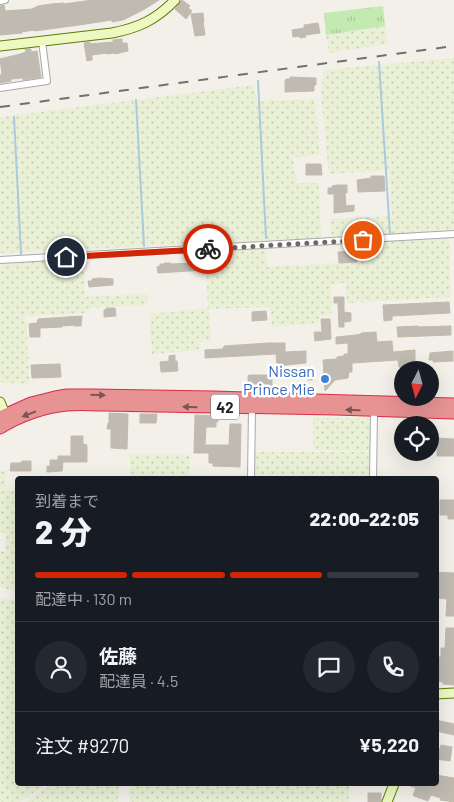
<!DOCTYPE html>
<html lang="ja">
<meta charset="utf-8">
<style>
:root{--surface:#171b24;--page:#242831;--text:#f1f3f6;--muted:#9ea1a6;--line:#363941;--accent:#d12503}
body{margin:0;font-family:Barlow,"Noto Sans JP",sans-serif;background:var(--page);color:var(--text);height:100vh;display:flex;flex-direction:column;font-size:19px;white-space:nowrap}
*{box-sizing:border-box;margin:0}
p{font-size:16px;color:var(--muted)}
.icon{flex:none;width:28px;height:28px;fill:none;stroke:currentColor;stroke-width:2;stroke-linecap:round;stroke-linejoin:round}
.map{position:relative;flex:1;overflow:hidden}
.sheet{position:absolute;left:15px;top:476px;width:424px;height:310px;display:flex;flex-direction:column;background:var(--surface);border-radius:5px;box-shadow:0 5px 20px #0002}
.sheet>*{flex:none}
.needle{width:32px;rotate:186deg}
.tools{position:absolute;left:394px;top:361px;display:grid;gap:10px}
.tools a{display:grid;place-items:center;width:45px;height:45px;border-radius:50%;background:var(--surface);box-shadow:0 5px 20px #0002;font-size:25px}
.pin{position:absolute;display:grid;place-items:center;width:42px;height:42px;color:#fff;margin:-21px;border:2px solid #fff;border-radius:50%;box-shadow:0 1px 5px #0007}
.courier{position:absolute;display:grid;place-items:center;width:50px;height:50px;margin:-25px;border:4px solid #d12503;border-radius:50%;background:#fff;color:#222;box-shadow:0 1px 6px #0007}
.summary em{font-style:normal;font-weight:800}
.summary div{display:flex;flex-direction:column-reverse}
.summary{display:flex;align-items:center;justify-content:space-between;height:85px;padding:0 20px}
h1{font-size:32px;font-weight:800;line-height:38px}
.bar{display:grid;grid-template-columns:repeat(4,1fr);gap:8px 5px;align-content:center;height:60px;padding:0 20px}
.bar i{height:6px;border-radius:4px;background:var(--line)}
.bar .selected{background:var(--accent)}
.bar p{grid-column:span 4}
.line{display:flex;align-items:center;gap:12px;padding:0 20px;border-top:1px solid var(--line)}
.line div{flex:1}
.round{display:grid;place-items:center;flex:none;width:52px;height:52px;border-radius:26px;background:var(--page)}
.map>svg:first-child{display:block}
</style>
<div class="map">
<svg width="454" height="802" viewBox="0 0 454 802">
<defs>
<pattern id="farmland-dots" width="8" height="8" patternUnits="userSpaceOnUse" patternTransform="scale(1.25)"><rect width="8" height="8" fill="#e9f0d5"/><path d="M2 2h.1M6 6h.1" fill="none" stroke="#c8ceb7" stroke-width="1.8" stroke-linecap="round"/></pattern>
<pattern id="grass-tufts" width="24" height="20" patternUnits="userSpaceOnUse" patternTransform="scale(1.25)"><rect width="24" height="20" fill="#c3eab1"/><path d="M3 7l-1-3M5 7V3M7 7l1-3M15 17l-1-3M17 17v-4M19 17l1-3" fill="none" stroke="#a7c898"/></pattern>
</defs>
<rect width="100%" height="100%" fill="#f2f0e9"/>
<path fill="url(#farmland-dots)" d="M385,26L388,44L329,53L326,35Z
M454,58V230L331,238L330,219L392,216L389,170L329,174L321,96L324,70Z
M254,85L257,101L315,99L320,154L293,158L297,183H319L321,238L0,253V117Z
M449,237L451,297L347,303L346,283L331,284L332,314L319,315V323L272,327L270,307L209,309L211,341L199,342L200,350L152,354L149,314L208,308L205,249L266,247L267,267L361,262L360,242Z
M83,256L85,297L147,294L148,305L87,308V313L26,316L30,384L0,382V261Z
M313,418H371V451L313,450Z
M252,452H373V479H312V477L252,475L251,479H130V454L190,455V475H251Z
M0,471H6V490L17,491V592L0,587V551L5,552V533L0,532Z
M0,599H8L17,601L18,784H46L20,802H0Z
M52,784H119L118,802H26Z
M129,784H349V802H129Z"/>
<path fill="url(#grass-tufts)" d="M383,6L385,26L326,35L324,13Z"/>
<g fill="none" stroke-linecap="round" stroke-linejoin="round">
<path stroke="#aacade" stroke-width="2" d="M379,62L390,234
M258,81L266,238
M136,100L144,246
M14,117L21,254"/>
</g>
<path fill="#bfbab2" stroke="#c4baab" d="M92,0H159L143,10L123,20L112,22V20L79,25L35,31V30L21,32L22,33L0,35V6L4,5L5,11L32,9L38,6L51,4L64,3V4Z
M182,0L190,6L188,8L192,11L186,19L175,9Z
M202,13H203L204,21H203L205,35L195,36L191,14Z
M318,23L320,33L305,35L306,37L300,38L299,36L293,37L292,30L304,28V25Z
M122,39V43H127L128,51L115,54V53L107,54V53L92,55V60L87,61L84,43L90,42V44L113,42V40Z
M25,49H31V52L37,51L41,77L23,80V78L11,79V81L0,83V75L2,74L0,59L20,54L26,52Z
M290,77L316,78V85H314V91L285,92V81L286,79H290Z
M306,164H321L322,175H306Z
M371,176H384L385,191L358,192L357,180L371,178Z
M337,185H347V193H345L346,206L354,205V211L334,213V194H328V188H332V186Z
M357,251V262L339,263L338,252Z
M193,262H203L204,270L158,273L157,267L160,266V264H164V263H171V264L193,263Z
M99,278L113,279V285L89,287L88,281H92V279Z
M334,297H344V312L351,313V321L344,322V327H339L338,303H334Z
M449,302L450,313L392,316V320L384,321L383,305Z
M106,308H115L116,316L104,317V310H106Z
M266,311L267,320L252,321V312Z
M82,316L81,326H74V325L62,326V327L40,328V337H30L29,324L37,323L38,319Z
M321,319H330L331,339L315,341L314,332H322Z
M418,326V327L451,326V335L398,337L397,327Z
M376,332L377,342L392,341L393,352L415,350V366H413V370H408L407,367H399L398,360L352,363V372H349L348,378L335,380L325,391L323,360L337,359V357L344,356V354H348V343L336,344V337L356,335L361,334V333Z
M268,343H285V352L306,351V363L277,366L276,354L205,358V350L223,349L224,346Z
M453,351V361L433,362V360H429L430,353Z
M175,355V361H177L178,371L161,372L160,362L169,361V356Z
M60,364L61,377L32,378L31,365Z
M306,368H313V380H307Z
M249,375H272V385L248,386V376Z
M109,413L128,414L127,449L111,448V429H107L108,423H109Z
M140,414H157L156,423H140Z
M195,415L218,416V422H216V427H206L205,445H229L230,424H241L240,467L213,466V463H209V453H194Z
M71,436H83V444L87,445V462H63L62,471L47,472V466H50V460H58V456H71Z
M437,438L454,439V456H437Z
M22,461H31V471H10L11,463H20Z
M440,500H454V519H448V515H440Z
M436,572L454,573V616H446L447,599L436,598Z
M446,628H454V685L443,684V682L436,681V657H441V648H445Z
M436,720L454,724V735L436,731Z
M441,745L452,747L450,761L436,759V748L440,749Z
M436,775L454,778V802L440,800L441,798L431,795L428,801L420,798H419L414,796L413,795L416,788L405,784H421L424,785V784H436Z
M368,793H381V802H368Z"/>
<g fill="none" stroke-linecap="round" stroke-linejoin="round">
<g stroke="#a9a9a9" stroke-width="8">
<path id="street" d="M0,1L5,0
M0,88L47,81L42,41
M0,260L454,234
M251,479L252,408
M373,479L374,411"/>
</g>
<g stroke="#5b7b06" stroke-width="11">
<path id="secondary" d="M0,46L112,33C138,28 156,20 175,0
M0,402L5,414L6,421
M436,694L454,693
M387,802L394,784"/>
</g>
<g stroke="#da2c4a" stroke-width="13">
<path id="highway" d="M0,417L31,403L55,397L67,395H92L213,397L454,404
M0,428C19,416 44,407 67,405C79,404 91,405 103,405L336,409L454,413"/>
</g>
<use href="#street" stroke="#fff" stroke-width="6"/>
<use href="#secondary" stroke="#edf9c0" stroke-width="9"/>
<use href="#highway" stroke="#e79394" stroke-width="11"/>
<path stroke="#707070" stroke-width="2" stroke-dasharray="10 10" stroke-linecap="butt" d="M0,107L454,46"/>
</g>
<defs><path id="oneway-solid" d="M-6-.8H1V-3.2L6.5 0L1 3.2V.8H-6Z" transform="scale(1.25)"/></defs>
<g fill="#7b5555">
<use href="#oneway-solid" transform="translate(98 395) rotate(1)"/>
<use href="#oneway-solid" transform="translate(190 407) rotate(-179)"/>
<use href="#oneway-solid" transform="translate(353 410) rotate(-178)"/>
<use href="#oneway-solid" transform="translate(29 414) rotate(159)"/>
</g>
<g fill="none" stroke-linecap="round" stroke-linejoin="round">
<path stroke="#6b6a68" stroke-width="5" stroke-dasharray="0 9" d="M208,249L363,240"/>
<path stroke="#d12503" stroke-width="6" d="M66,257L208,249"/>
</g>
<circle fill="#3f7fe0" stroke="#fff" stroke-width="2" cx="325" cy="379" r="5"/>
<g text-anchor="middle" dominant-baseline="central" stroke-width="5" stroke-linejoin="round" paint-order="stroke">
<rect fill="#fff" stroke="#646464" stroke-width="1" x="211" y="394.5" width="28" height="25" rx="4"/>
<g font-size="15" font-weight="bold" fill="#222">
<text x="225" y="407">42</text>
</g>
<g font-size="16" fill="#366cbe" stroke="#fff" text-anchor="end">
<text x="315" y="370">Nissan<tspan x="315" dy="18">Prince Mie</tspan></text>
</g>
</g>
</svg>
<div class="tools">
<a><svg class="needle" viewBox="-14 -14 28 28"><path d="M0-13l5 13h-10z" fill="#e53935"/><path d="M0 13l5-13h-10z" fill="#9ea1a6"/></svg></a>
<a><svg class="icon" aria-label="locate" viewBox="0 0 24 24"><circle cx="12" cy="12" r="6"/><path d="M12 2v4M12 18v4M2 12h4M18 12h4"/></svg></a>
</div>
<div class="pin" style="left:363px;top:240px;background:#ea580c"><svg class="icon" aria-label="bag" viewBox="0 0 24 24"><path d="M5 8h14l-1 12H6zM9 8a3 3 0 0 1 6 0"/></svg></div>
<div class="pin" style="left:66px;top:257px;background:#1f2937"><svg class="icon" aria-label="home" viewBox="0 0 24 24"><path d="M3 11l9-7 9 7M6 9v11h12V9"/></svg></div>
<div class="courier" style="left:208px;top:249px"><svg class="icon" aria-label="bike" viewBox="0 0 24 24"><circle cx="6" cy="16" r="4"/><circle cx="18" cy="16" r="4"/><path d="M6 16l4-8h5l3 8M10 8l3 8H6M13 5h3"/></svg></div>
<section class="sheet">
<div class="summary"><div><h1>2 分</h1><p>到着まで</p></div><em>22:00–22:05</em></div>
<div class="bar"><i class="selected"></i><i class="selected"></i><i class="selected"></i><i></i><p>配達中 · 130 m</p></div>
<div class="line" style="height:90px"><a class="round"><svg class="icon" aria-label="person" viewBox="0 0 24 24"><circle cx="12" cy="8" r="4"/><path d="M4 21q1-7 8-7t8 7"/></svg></a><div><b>佐藤</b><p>配達員 · 4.5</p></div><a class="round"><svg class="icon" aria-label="chat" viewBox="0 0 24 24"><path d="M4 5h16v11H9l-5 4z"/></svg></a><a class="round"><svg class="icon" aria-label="phone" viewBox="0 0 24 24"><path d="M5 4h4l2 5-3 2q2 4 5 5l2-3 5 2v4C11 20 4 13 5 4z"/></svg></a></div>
<div class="line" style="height:65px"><div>注文 #9270</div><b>¥5,220</b></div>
</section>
</div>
